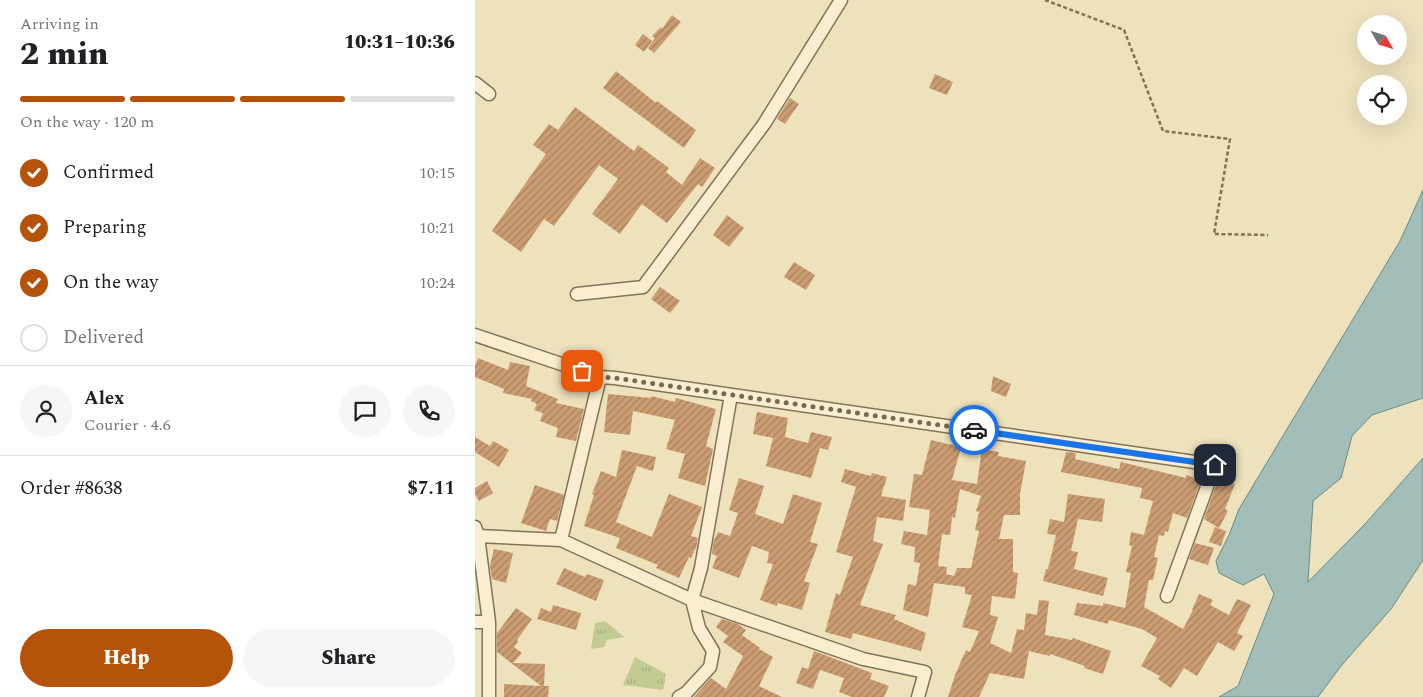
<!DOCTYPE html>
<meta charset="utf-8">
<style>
:root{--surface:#fff;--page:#f6f6f6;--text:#202124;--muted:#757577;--line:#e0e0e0;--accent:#b45309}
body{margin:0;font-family:Spectral,serif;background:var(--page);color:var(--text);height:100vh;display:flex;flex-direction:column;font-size:19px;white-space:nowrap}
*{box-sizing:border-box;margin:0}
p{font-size:16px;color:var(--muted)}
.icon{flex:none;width:28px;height:28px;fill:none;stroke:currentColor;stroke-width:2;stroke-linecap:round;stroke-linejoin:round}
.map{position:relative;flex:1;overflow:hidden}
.details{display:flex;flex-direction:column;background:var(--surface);width:475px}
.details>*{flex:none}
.needle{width:32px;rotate:129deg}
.fabs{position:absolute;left:882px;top:15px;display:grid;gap:10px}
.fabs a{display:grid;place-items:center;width:50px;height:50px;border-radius:50%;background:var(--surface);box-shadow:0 5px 20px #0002;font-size:25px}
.pin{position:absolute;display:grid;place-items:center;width:42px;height:42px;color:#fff;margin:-21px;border-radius:10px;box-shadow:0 2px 8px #0006}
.courier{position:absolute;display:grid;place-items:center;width:50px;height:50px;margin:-25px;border:4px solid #1a73e8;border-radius:50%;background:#fff;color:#222;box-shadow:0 1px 6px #0007}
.headline em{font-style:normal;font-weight:800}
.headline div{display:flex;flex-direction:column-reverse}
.headline{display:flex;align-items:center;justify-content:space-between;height:85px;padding:0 20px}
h1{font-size:32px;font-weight:800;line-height:38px}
.bar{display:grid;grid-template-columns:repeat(4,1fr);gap:8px 5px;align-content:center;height:60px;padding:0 20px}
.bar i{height:6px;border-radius:4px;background:var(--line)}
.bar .active{background:var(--accent)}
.bar p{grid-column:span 4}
.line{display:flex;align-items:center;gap:12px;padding:0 20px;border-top:1px solid var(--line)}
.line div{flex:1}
.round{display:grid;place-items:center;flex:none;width:52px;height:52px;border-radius:26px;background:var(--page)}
ol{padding:0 20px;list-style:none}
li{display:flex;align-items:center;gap:15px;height:55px}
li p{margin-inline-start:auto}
li .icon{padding:5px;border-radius:50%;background:var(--accent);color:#fff;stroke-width:4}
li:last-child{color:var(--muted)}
li i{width:28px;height:28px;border:2px solid var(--line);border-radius:50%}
.action{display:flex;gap:10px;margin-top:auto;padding:10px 20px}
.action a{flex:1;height:58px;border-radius:30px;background:var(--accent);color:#fff;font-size:20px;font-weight:800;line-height:58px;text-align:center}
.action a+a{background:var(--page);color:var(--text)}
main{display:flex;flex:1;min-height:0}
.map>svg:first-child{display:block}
</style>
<main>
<section class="details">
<div class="headline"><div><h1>2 min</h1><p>Arriving in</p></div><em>10:31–10:36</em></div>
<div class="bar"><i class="active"></i><i class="active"></i><i class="active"></i><i></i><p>On the way · 120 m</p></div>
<ol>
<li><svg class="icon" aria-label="check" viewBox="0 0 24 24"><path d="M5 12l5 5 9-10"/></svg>Confirmed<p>10:15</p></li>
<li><svg class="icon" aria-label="check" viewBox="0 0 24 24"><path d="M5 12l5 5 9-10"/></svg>Preparing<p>10:21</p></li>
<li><svg class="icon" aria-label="check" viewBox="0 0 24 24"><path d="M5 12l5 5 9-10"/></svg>On the way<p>10:24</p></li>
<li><i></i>Delivered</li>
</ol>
<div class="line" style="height:90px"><a class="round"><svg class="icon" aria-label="person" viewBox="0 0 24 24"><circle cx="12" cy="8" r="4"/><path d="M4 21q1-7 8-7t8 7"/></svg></a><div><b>Alex</b><p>Courier · 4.6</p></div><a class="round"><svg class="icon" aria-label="chat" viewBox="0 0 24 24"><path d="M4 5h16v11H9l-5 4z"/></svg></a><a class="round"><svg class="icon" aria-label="phone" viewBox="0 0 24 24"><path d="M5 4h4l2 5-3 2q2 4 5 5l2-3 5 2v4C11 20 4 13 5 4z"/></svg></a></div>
<div class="line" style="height:65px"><div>Order #8638</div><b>$7.11</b></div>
<div class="action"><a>Help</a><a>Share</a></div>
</section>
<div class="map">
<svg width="948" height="697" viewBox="0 0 948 697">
<defs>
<pattern id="grass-tufts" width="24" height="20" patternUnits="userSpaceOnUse" patternTransform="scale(1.25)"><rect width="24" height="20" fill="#c1cb92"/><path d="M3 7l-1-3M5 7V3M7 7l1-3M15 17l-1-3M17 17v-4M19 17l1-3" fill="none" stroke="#a6ae7d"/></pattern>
<pattern id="building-hatch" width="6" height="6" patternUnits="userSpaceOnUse" patternTransform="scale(1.25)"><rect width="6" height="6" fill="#cc9d73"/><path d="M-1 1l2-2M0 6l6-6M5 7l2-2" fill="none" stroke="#a6805e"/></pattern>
</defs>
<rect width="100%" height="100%" fill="#eee2bd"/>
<path fill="url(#grass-tufts)" d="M130,621L149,637L132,640L129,647L116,649L120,623Z
M160,657L191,674L188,690L148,685Z"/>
<path fill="#a1bfb8" stroke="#698c85" d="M948,190V398L897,415L877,436L866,478L838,501L833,582L890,524L948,458V560L916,609L866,666L843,697H744L763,686L799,594L789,574L768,585L744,573L741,561L754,535L764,509L925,241Z"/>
<path fill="url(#building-hatch)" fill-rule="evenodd" d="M197,15L206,22L179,53L173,48L180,38L177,36L186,27L187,29Z
M168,34L177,41L169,52L160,45Z
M141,71L181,103L182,101L221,130L209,148L128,88Z
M460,74L478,82L472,95L454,88Z
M315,98L324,104L310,124L302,119Z
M100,107L159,151L163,145L194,168L191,172L207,185L225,158L240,168L227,187L223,184L192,223L167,204L145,234L117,214L143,179L124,165L79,226L69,219L46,252L17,231L71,154L58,145L74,124L83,130Z
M252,215L269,228L254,247L238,235Z
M319,262L340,275L331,290L309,277Z
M185,287L205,301L195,313L176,299Z
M3,358L33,370L35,362L55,366L51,386L83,399L81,403L109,409L101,441L81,437L83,428L65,421L68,413L59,410L62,404L56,401L57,399L28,393L29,389L0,377V366Z
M518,376L536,384L531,397L516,391Z
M133,394L176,398V396L200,402L201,398L241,409L231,446L238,449L230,486L203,478L210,454L191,449L200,420L158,411L155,435L129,432Z
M282,412L313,418L310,437L333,443L336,432L357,437L353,450L345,448L336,478L291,466L298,438L278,434Z
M0,437L15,446L18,441L34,450L24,467L0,452Z
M456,440L486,447L477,480L502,484L507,449L524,452L523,456L551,461L545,494V515H529L524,539H538V572L543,573L540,599L517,596L515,615L523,617L515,643L536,653L542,629L549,630L551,613L562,615L564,600L574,601L570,635L597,640L598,638L636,651L628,674L609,668L610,666L575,654V656L554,651L549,679L515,673L504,697H473L480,675L491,650L495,652L504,631L487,627L497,595L490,594V587L459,583L453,617L428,610L433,584L441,586L445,563L439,562L440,547L426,544L429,531L452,535L455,510L434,507L439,474L447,475ZM485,489L506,496L501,511L504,512L500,530L504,531L496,568H482L479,576L471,574L472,567L463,566L467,534L475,535L477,517L480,518Z
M147,450L181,457L178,471L162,466L141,522L177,537L194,494L227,507L216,536L223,538L221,549H220L216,558L214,557L204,578L181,568L183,565L141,548L145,538L109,526L119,495L117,494L126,471L141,477Z
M591,452L601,453L600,459L644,469L646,462L711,478V475L726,480L712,518L698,513L693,532L690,531L689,536L684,535L679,557L683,558L678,580H674L669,607L708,629L718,610H717L724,594L738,600L735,605L754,615L762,599L776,605L762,633L768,636L759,651L743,642L722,676L709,668L696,688L683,679L685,676L666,666L682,638L667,629L634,620L633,624L599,615L602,603L628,606V603L650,608L656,573L651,572L657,546L654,545L656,532L669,535L678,501L665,498L667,488L586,472Z
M370,469L396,476L397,473L412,477L406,496L431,500L428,521L402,517L398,541L408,544L385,605L421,615L419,619L451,633L446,651L378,633L376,639L350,632L361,593L365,595L378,557L361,552L381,487L366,482Z
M744,477L760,484L750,509L753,511L744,528L729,519Z
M264,478L289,486L280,514L308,524L318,494L347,503L335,542L343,544L329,581L335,583L327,610L303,603L302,606L285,600L298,564L292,563L294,552L277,546L264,578L237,568L242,556L237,554L238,543L243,532L255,536L263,513L254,510Z
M12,481L18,493L4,501L0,494V488Z
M60,485L89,495L82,521L75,519L71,531L46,523Z
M593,494L630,499L627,522L603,519L596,551L603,552L599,569L633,578L628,596L568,581L571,569H573L581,535L572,534L575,519L589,522Z
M740,527L751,531L746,546L734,542Z
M720,543L739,548L733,565L714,559Z
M19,549L38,553L31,583L17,579L15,566Z
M89,568L110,577L112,574L129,580L121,601L81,584Z
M78,605L106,613L101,630L62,619L66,608L76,612Z
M41,608L57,619L42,640L43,642L39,647L47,653L38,663L70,664L69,686H74L73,697H29V684L66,686L22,652V633Z
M247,619L263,624L271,630L267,635L285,648L284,649L298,657L284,686L307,697H219L236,678L251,689L268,656L248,642L253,636L241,627Z
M339,651L397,673L395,679L414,686L409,697H377L364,692L369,678L345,670L338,689L321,683L327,667L333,669Z"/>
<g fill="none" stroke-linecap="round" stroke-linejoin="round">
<g stroke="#857256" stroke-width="15">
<path id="street" d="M0,83L14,94
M102,294L168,287L289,124L366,0
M0,335L125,377L140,378L740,465L692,596
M0,527L3,536L14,622V697
M3,536L86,540L217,600L388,659L450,672L443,697
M86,540L125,377
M0,622H14
M204,697L211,693L235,667L238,651L224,628L217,600L226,568L256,395"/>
</g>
<path stroke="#857256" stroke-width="2.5" stroke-dasharray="4 2.5" stroke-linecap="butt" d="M570,0L649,30L688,131L755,139L739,234L793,235"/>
<use href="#street" stroke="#f9efd0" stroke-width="12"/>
</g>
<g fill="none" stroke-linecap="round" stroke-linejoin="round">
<path stroke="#766a54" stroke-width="5" stroke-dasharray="0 9" d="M107,371L125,377L140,378L499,430"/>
<path stroke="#1a73e8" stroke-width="6" d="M499,430L740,465"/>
</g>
</svg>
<div class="fabs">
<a><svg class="needle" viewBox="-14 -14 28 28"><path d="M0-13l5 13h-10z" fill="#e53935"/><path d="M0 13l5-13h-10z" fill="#757577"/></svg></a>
<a><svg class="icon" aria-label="locate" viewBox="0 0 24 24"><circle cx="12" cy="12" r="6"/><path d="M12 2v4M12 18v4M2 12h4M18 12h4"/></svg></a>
</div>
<div class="pin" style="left:107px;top:371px;background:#ea580c"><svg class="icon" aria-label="bag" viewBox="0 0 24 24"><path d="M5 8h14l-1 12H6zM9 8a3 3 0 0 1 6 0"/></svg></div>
<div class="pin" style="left:740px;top:465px;background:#1f2937"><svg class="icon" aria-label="home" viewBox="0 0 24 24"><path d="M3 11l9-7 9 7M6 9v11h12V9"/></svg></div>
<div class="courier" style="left:499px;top:430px"><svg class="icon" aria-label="car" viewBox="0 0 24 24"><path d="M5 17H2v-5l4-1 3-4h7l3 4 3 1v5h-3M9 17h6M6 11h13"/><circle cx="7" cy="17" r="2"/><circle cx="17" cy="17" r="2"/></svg></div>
</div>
</main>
